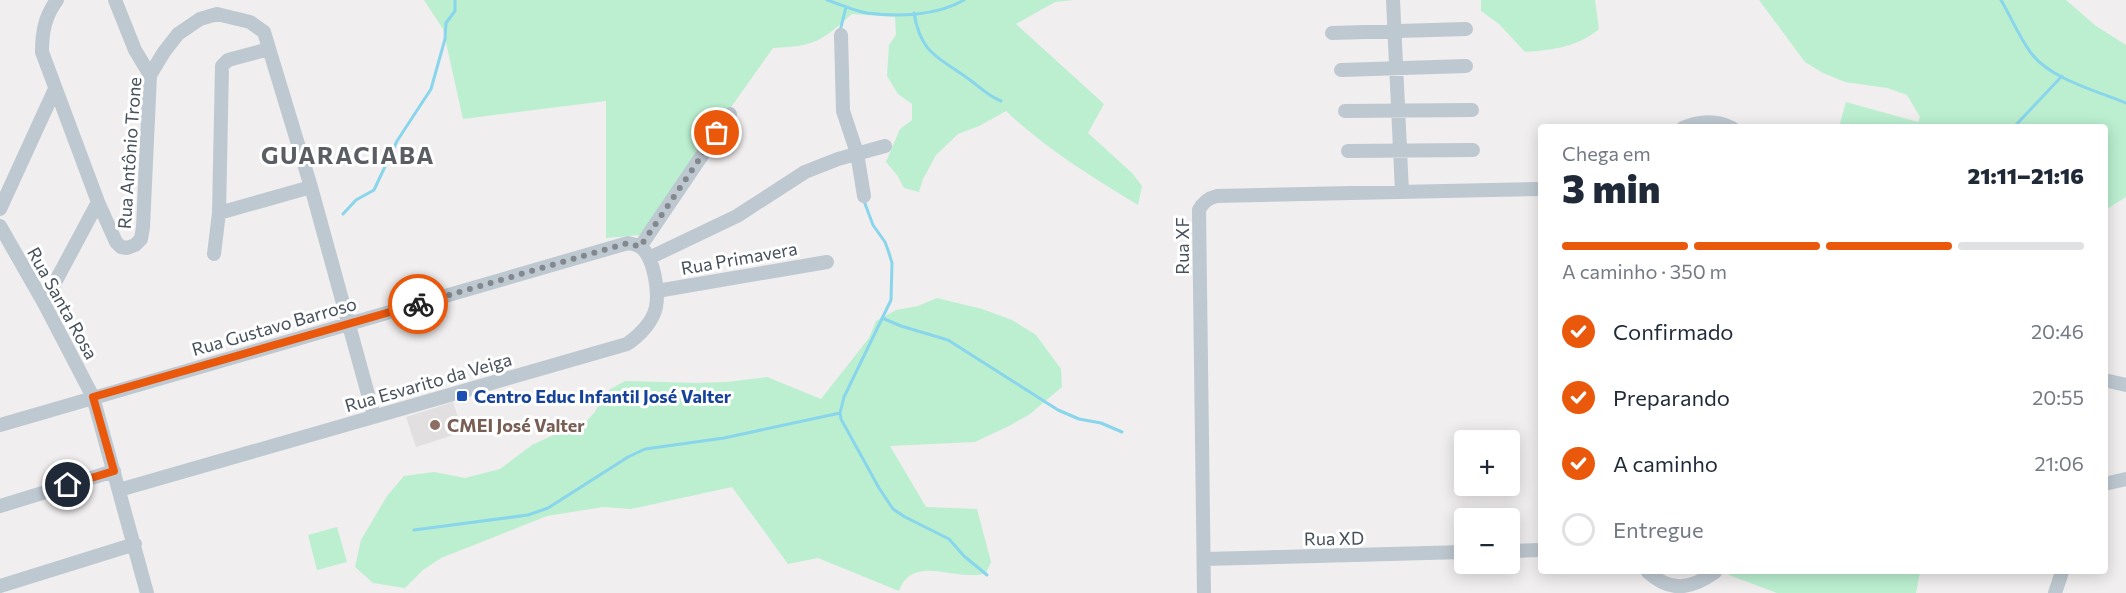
<!DOCTYPE html>
<html lang="pt">
<meta charset="utf-8">
<style>
:root{--surface:#fff;--page:#f2f2f3;--text:#1f2937;--muted:#747a83;--line:#e0e1e3;--accent:#ea580c}
body{margin:0;font-family:Commissioner,sans-serif;background:var(--page);color:var(--text);height:100vh;display:flex;flex-direction:column;font-size:22px;white-space:nowrap}
*{box-sizing:border-box;margin:0}
p{font-size:20px;color:var(--muted)}
.icon{flex:none;width:33px;height:33px;fill:none;stroke:currentColor;stroke-width:2;stroke-linecap:round;stroke-linejoin:round}
.map{position:relative;flex:1;overflow:hidden}
.drawer{position:absolute;left:1538px;top:124px;width:570px;height:450px;display:flex;flex-direction:column;background:var(--surface);border-radius:6px;box-shadow:0 3px 15px #0003}
.drawer>*{flex:none}
.tools{position:absolute;left:1454px;top:430px;display:grid;gap:12px}
.tools a{display:grid;place-items:center;width:66px;height:66px;border-radius:6px;background:var(--surface);box-shadow:0 3px 15px #0003;font-size:30px}
.pin{position:absolute;display:grid;place-items:center;width:51px;height:51px;color:#fff;margin:-26px;border:3px solid #fff;border-radius:50%;box-shadow:0 2px 6px #0007}
.courier{position:absolute;display:grid;place-items:center;width:60px;height:60px;margin:-30px;border:4px solid #ea580c;border-radius:50%;background:#fff;color:#222;box-shadow:0 2px 8px #0007}
.summary em{font-style:normal;font-weight:800}
.summary div{display:flex;flex-direction:column-reverse}
.summary{display:flex;align-items:center;justify-content:space-between;height:102px;padding:0 24px}
h1{font-size:39px;font-weight:800;line-height:45px}
.bar{display:grid;grid-template-columns:repeat(4,1fr);gap:9px 6px;align-content:center;height:72px;padding:0 24px}
.bar i{height:8px;border-radius:4px;background:var(--line)}
.bar .active{background:var(--accent)}
.bar p{grid-column:span 4}
ol{padding:0 24px;list-style:none}
li{display:flex;align-items:center;gap:18px;height:66px}
li p{margin-inline-start:auto}
li .icon{padding:6px;border-radius:50%;background:var(--accent);color:#fff;stroke-width:4}
li:last-child{color:var(--muted)}
li i{width:33px;height:33px;border:3px solid var(--line);border-radius:50%}
.map>svg:first-child{display:block}
</style>
<div class="map">
<svg width="2126" height="593" viewBox="0 0 2126 593">
<rect width="100%" height="100%" fill="#f0eeee"/>
<path fill="#e1dfe0" d="M453,402L463,432L416,447L406,417Z"/>
<path fill="#bbefd0" d="M424,0H1073L1055,2L1016,24L1104,104L1088,133L1132,173L1142,186L1138,205C1091,176 1046,149 1006,111L979,126L958,134L936,155L923,179L919,192L904,188L897,175L886,162L900,129L912,120V104L898,94L887,76L889,45L896,35L895,17L852,14C821,41 816,46 773,48L640,235L606,238V101L463,119L443,29Z
M1481,0H1595L1599,29C1577,47 1553,50 1525,52L1499,24L1481,11Z
M1759,0H2066L2096,26L2126,45V197L2107,209L2105,214L2104,128L1839,127L1846,102L1918,122L1920,117L1907,95L1887,88L1845,82L1823,73L1805,62Z
M937,298L982,309L1012,320L1036,335L1061,369L1062,387L1030,414L1009,426L975,442L890,446L926,507L977,509L991,562L986,573C957,583 913,552 899,591L818,558L788,564L732,487L631,509L603,507L547,516L441,558L423,570L405,588L373,583L355,567L361,540L387,496L404,476L434,472L465,478L500,469L532,445L564,430H578L594,413L609,390L625,381L696,383L727,382L767,377L821,399L869,338L876,321L896,310L918,306Z
M337,527L347,562L317,570L308,535Z
M1730,572H1920L1916,593H1777L1729,575Z"/>
<g fill="none" stroke-linecap="round" stroke-linejoin="round">
<path stroke="#88d5ec" stroke-width="3" d="M827,0C840,4 854,11 867,13C898,17 937,16 964,0
M2001,0C2011,17 2019,37 2031,53C2050,79 2097,91 2126,103
M914,13C921,55 939,57 970,80C981,88 988,96 1001,101
M840,31L846,7
M2013,128L2062,76
M864,201L873,225L885,242L889,253L892,263L891,300L844,397L840,413L841,419L879,488L893,509L905,517L949,539L964,556L987,575
M343,214L356,200L374,190L397,141L431,89L445,39L446,23L455,11V0
M882,318L901,326L948,340L1058,410L1079,419L1101,423L1122,432
M414,530L528,515L548,508L628,457L645,449L724,438L840,413"/>
<path stroke="#bec8d0" stroke-width="14" d="M57,0C45,16 42,32 42,52L98,202L116,242L121,247L127,248L135,245L141,239L143,227L150,75L164,52L178,34L200,19L217,14L250,22L264,32L311,187L374,416
M115,0L135,50L150,75
M1393,0L1402,192
M1332,33L1466,29
M841,35L843,111L857,153L864,196
M1341,70L1466,66
M1345,111L1472,110
M1683,128C1699,121 1716,120 1732,128
M1348,151L1473,150
M0,209L55,89
M219,213L311,187
M0,226L44,303L93,397L147,593
M640,247L730,114
M214,254L219,213L222,66L228,60L269,49
M649,258L737,216L805,172L838,159L885,146
M657,291L827,262
M44,303L98,202
M2104,380L2126,385
M0,425L628,243C633,244 638,245 642,248C654,259 659,291 656,307C653,322 639,336 627,344L119,490
M2104,484L2126,479
M0,506L114,471
M1509,551L1540,550
M1204,559L1464,552
M1648,572C1671,593 1691,589 1715,572
M0,586L135,544
M1204,593L1199,210C1203,202 1208,198 1217,196L1540,189
M2055,593L2062,572"/>
</g>
<g fill="none" stroke-linecap="round" stroke-linejoin="round">
<path stroke="#82888e" stroke-width="6" stroke-dasharray="0 10.8" d="M418,304L628,243L640,247L717,133"/>
<path stroke="#ea580c" stroke-width="8" d="M68,485L114,471L93,397L418,304"/>
</g>
<rect fill="#1a4fb4" stroke="#fff" stroke-width="2" x="456" y="390" width="12" height="12" rx="3"/>
<circle fill="#8d6e63" stroke="#fff" stroke-width="2" cx="435" cy="425" r="6"/>
<g text-anchor="middle" dominant-baseline="central" stroke-width="6" stroke-linejoin="round" paint-order="stroke">
<g font-size="18" fill="#46515b" stroke="#fff">
<text transform="translate(129 153) rotate(-86)">Rua Antônio Trone</text>
<text transform="translate(1182 246) rotate(-90)">Rua XF</text>
<text transform="translate(739 258) rotate(-10)">Rua Primavera</text>
<text transform="translate(63 303) rotate(61)">Rua Santa Rosa</text>
<text transform="translate(274 326) rotate(-16)">Rua Gustavo Barroso</text>
<text transform="translate(428 382) rotate(-16)">Rua Esvarito da Veiga</text>
<text transform="translate(1334 538) rotate(-1)">Rua XD</text>
</g>
<g font-size="18" font-weight="bold" fill="#164399" stroke="#fff" text-anchor="start">
<text x="474" y="396">Centro Educ Infantil José Valter</text>
</g>
<g font-size="18" font-weight="bold" fill="#785e54" stroke="#fff" text-anchor="start">
<text x="447" y="425">CMEI José Valter</text>
</g>
<g font-size="24" font-weight="bold" letter-spacing="1.5" fill="#5a5e63" stroke="#fff">
<text x="348" y="154">GUARACIABA</text>
</g>
</g>
</svg>
<div class="tools">
<a>+</a>
<a>−</a>
</div>
<div class="pin" style="left:717px;top:133px;background:#ea580c"><svg class="icon" aria-label="bag" viewBox="0 0 24 24"><path d="M5 8h14l-1 12H6zM9 8a3 3 0 0 1 6 0"/></svg></div>
<div class="pin" style="left:68px;top:485px;background:#1f2937"><svg class="icon" aria-label="home" viewBox="0 0 24 24"><path d="M3 11l9-7 9 7M6 9v11h12V9"/></svg></div>
<div class="courier" style="left:418px;top:304px"><svg class="icon" aria-label="bike" viewBox="0 0 24 24"><circle cx="6" cy="16" r="4"/><circle cx="18" cy="16" r="4"/><path d="M6 16l4-8h5l3 8M10 8l3 8H6M13 5h3"/></svg></div>
<section class="drawer">
<div class="summary"><div><h1>3 min</h1><p>Chega em</p></div><em>21:11–21:16</em></div>
<div class="bar"><i class="active"></i><i class="active"></i><i class="active"></i><i></i><p>A caminho · 350 m</p></div>
<ol>
<li><svg class="icon" aria-label="check" viewBox="0 0 24 24"><path d="M5 12l5 5 9-10"/></svg>Confirmado<p>20:46</p></li>
<li><svg class="icon" aria-label="check" viewBox="0 0 24 24"><path d="M5 12l5 5 9-10"/></svg>Preparando<p>20:55</p></li>
<li><svg class="icon" aria-label="check" viewBox="0 0 24 24"><path d="M5 12l5 5 9-10"/></svg>A caminho<p>21:06</p></li>
<li><i></i>Entregue</li>
</ol>
</section>
</div>
